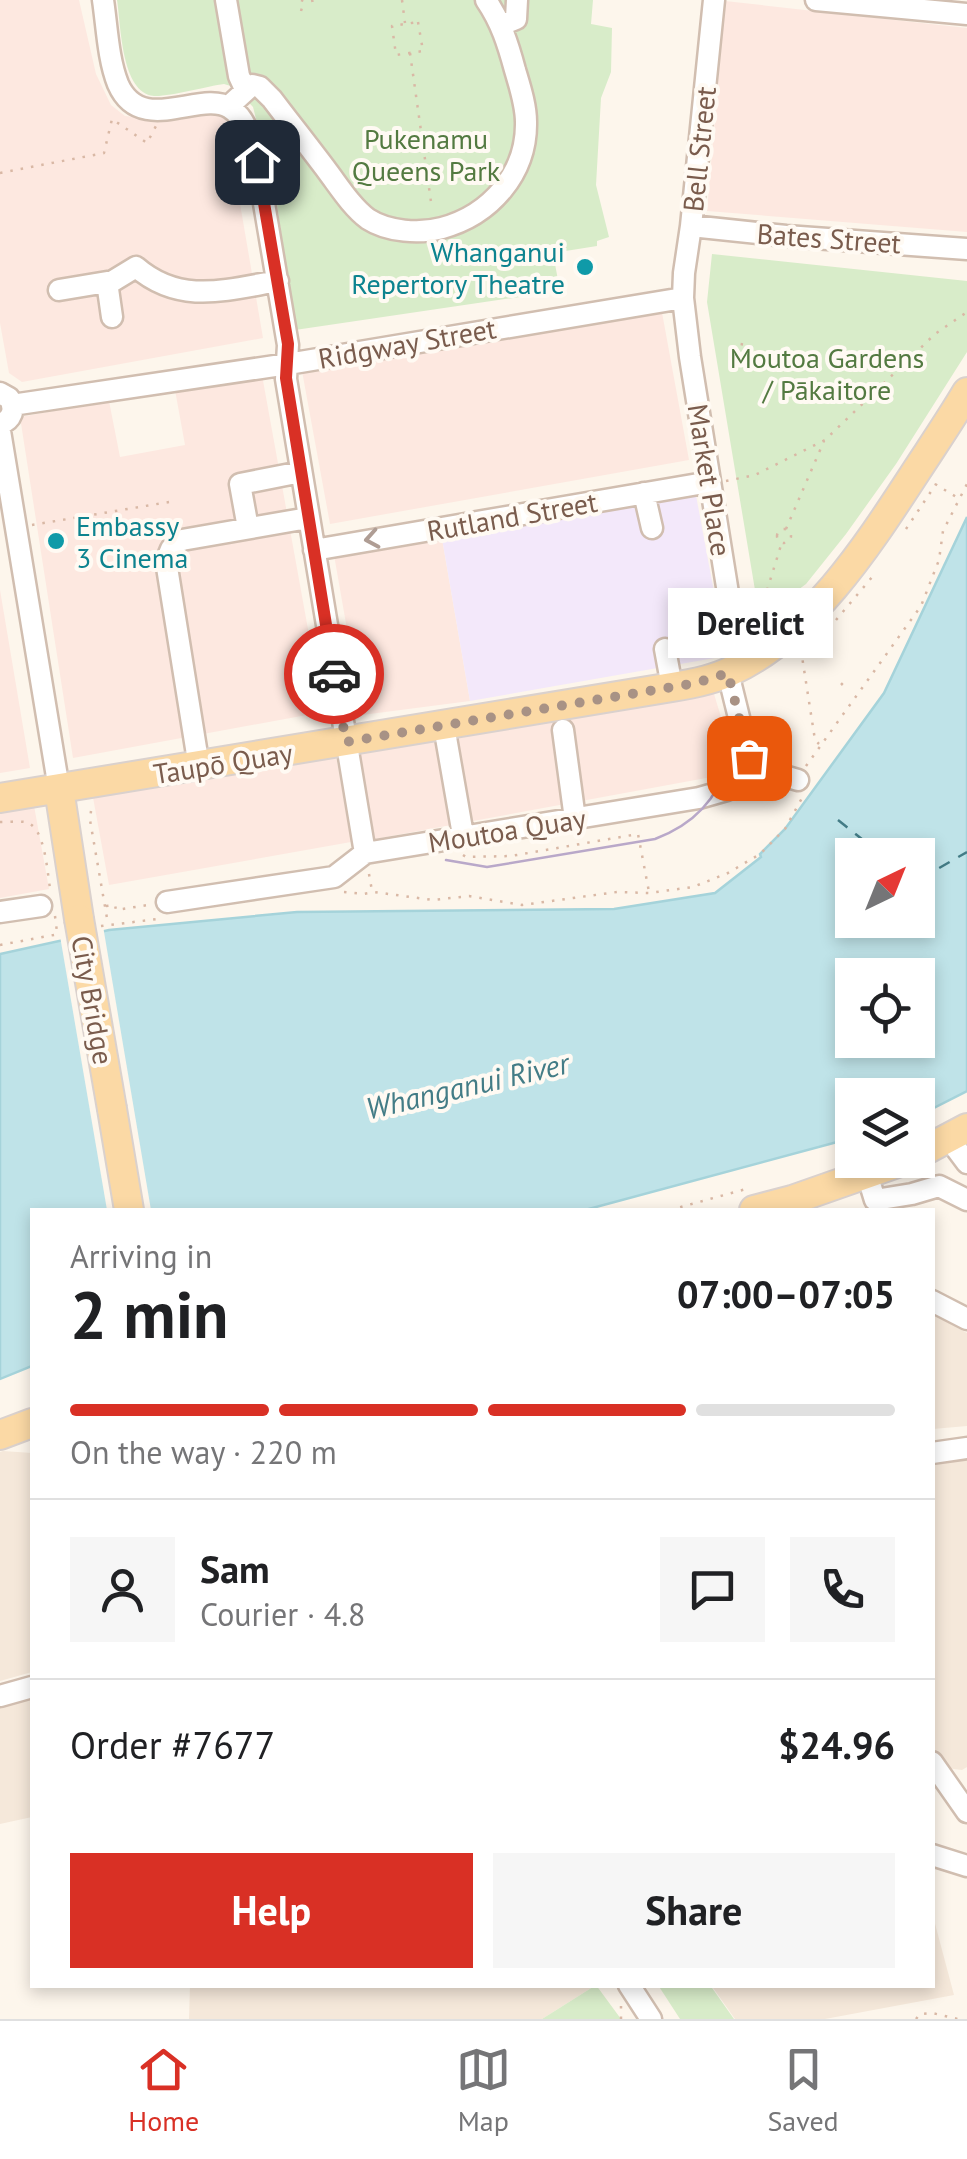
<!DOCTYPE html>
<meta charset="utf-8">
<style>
:root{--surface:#fff;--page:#f6f6f6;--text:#202124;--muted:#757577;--line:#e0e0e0;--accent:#d93025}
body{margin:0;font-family:"PT Sans",sans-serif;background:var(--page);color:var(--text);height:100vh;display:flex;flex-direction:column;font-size:38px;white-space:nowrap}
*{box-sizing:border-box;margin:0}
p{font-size:32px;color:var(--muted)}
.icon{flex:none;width:55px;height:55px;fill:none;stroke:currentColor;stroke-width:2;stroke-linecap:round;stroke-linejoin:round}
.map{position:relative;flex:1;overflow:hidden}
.drawer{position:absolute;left:30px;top:1208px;width:905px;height:780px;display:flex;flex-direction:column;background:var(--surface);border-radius:0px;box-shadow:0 5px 15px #0003}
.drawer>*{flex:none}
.needle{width:65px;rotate:43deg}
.fabs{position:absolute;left:835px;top:838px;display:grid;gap:20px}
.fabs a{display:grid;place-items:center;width:100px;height:100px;border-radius:0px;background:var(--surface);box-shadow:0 5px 15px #0003;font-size:50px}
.pin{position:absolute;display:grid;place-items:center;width:85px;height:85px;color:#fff;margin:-42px;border-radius:20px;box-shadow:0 5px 15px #0006}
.courier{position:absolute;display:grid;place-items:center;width:100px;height:100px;margin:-50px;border:8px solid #d93025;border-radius:50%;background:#fff;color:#222;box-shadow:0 2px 12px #0007}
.bubble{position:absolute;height:70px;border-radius:0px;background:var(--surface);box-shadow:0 5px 15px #0003;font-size:32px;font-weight:800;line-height:70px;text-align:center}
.head em{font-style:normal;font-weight:800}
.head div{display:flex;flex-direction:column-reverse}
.head{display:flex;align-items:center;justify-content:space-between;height:170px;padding:0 40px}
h1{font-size:65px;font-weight:800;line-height:75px}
.bar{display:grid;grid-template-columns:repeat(4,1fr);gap:15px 10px;align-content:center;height:120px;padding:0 40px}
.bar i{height:12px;border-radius:8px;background:var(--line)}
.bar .current{background:var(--accent)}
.bar p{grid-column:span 4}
.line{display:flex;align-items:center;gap:25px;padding:0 40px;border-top:2px solid var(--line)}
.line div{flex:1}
.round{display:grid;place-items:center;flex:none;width:105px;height:105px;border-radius:0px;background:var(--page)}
.button{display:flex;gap:20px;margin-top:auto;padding:20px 40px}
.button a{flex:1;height:115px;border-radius:0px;background:var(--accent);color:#fff;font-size:40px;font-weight:800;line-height:115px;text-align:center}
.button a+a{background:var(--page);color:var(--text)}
.tab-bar{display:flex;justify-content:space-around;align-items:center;height:140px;border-top:2px solid var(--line);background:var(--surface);font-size:28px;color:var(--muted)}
.tab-bar a{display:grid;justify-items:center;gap:5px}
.tab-bar .current{color:var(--accent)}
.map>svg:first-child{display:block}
</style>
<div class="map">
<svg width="967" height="2019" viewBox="0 0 967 2019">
<rect width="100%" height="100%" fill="#fdf6ec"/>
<path fill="#f5e8da" d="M932,1314L967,1333V1426L933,1429Z
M3,1451L32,1453V1672L0,1681V1452Z
M967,1457V1767L962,1770L946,1768L933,1746V1464Z
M32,1697V1817L0,1824V1705Z
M933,1916L954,1995L825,2019H735L711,1985H932Z
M190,1985H596L542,2019H189Z"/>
<path fill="#fde8e0" d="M0,0H79L96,74L111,105L125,116L173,121L224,110L263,338L22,382L9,373L0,323Z
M725,1L967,28V232L707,211Z
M661,307L689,460L330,524L302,371Z
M262,375L323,712L73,758L20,417L109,401L120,457L185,445L175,390Z
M441,533L470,701L362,715L334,555Z
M0,590L30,768L0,773Z
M711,684L731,750L728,764L717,776L375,839L358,744Z
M335,750L351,842L109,885L92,792Z
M33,800L49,889L0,898V806Z"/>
<path fill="#f3e8fa" d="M695,490L726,656L470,701L441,533Z"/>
<path fill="#d8ecc9" d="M117,0H593L591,24L612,28L611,72L601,98L596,185L609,237L597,241V246L553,253L560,291L295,330L276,197L253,107L234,87L224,84C208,86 168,97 154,96C121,93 121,25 117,0Z
M712,254L967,281V352L896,464L846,534L806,584L779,604L761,598L755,590L707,302Z
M596,1985L621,2019H542Z
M658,1985H710L734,2019H680Z"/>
<path fill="#bfe3e8" stroke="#a5d3da" stroke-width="2.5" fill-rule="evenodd" d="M967,517V1091L918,1116V1095H852V1138L585,1210H32V1366L0,1379V954L109,930L297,912L614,909L715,893L761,857L760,854L785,829L884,693ZM852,855H918V920H852ZM852,975H918V1040H852Z"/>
<path fill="#fdf6ec" d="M103,926L151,1210H107L60,936Z"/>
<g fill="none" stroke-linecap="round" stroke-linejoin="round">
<path stroke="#437c86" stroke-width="2.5" stroke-dasharray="12 10" stroke-linecap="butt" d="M838,820L882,855
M918,871H934L967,852"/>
<g stroke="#d1beb0" stroke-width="25">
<path id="minor" d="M103,0C107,27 108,59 118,84C141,137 201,89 230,108C248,119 252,144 257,162L288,345L286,379L365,853
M226,0L239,76L245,89
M714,0L691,226L684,273L683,298L690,357L728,593L742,632L759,656
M816,0L967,14
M501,25L516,19L517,0
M229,106L252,85L260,87L272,99C291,124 310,148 328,172C340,188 352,207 368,219C388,232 420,234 442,228C490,215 527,174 526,122C526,105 520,87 515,70C508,44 501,22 486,0
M691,226L786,236L967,249
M59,290L107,282
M112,317L107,282L113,281L136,267C180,305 226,290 278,281
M0,393L9,398C16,409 12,420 0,424
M12,405L288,364L683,298
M0,431L59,789
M644,493L652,528
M248,528L240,484L301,472
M314,550L710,482
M665,649L672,687
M444,726L463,835
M563,730L575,819
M747,765L798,780
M199,767L166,561L171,549L182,540L308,518
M167,902L334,877L365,853L699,798L727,790L738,783L745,773L749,758L728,673
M0,912L41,906
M949,1139L967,1163
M867,1174L875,1200L912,1194L939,1186L967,1200
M932,1301L967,1319
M932,1453L967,1448
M0,1696L32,1687
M932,1762L967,1812
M932,1855L967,1866
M629,1985L651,2019"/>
</g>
<g stroke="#dad1cd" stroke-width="32">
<path id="major" d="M59,789L79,919
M0,798L672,687C692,684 713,680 731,671C812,634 870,542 917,470C934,444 951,419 967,392
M112,1109L129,1210
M918,1154L967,1128
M754,1210L792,1200L906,1160
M0,1435L32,1423"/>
</g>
<path stroke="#d9b8a5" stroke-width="2.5" stroke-dasharray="2.5 8" stroke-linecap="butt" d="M301,0L307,2L316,0
M402,0L405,23
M301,11L304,1
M418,22L423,51L396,55L392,26Z
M410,53L432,209
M0,173L104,153L112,119L147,143L156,126
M742,343L741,350L766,353L762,367
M726,481L755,475L825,440L935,334L967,312
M935,484L958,498
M32,525L169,502
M786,529L824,441
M906,529L936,484
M777 536a7 7 0 1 1 14 0a7 7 0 1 1-14 0Z
M764,600L782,542
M836,620L873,576
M801,650L815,740L819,744
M841,685L847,679
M806,766L921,606L939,560L943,531L967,484
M91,811L90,820L108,924
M0,822C7,822 18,821 25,822C45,825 47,871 50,888
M463,855L466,857L511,856L638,834L649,892
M369,874L372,891
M344,892L363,894L374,892L433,900L469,896L522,905L617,892L649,893L693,887L728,873L760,854L785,829L802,798
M106,906L115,905L116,910L148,905
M55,916L57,932
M101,926L158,919
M0,945L59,934
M670,1210L746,1189
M621,2019V2006
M916,2019L920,2014L932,2013L958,2019"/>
<use href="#minor" stroke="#fff" stroke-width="20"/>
<use href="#major" stroke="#fbd9a5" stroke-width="28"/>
<path stroke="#b9a8c9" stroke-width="2.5" d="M446,860L487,867L655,839C692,825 719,799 728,759"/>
<g stroke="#dad1cd" stroke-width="32" stroke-linecap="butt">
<path id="major-bridge" d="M79,919L112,1109"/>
</g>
<use href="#major-bridge" stroke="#fbd9a5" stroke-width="28"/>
</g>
<defs><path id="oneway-chevron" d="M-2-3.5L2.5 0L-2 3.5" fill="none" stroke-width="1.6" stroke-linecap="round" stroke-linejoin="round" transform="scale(2.5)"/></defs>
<use stroke="#af9d94" href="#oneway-chevron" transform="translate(372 539) rotate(170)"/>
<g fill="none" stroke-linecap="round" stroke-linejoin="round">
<path stroke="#a89285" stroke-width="10" stroke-dasharray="0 18" d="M334,674L346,742L696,683L728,673L749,758"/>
<path stroke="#d93025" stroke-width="12" d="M257,162L288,344L286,378L334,674"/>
</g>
<g fill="#0f9aa8" stroke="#fffaf3" stroke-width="4">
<circle cx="585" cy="267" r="10"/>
<circle cx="56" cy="541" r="10"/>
</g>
<g text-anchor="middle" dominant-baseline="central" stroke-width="8" stroke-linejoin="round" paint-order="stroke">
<g font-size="28" fill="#537a41" stroke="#fffaf3">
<text x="426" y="138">Pukenamu<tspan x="426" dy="32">Queens Park</tspan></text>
<text x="827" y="357">Moutoa Gardens<tspan x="827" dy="32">/ Pākaitore</tspan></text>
</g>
<g font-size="28" fill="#7a5c4d" stroke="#fffaf3">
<text transform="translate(699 149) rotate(-84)">Bell Street</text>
<text transform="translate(829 238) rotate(4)">Bates Street</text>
<text transform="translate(407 343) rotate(-10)">Ridgway Street</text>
<text transform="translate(710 480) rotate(81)">Market Place</text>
<text transform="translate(512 516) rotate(-10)">Rutland Street</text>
<text transform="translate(223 763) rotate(-9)">Taupō Quay</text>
<text transform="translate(507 830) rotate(-9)">Moutoa Quay</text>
<text transform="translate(93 1000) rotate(80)">City Bridge</text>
</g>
<g font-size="28" fill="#0d838f" stroke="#fffaf3" text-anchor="end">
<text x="565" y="251">Whanganui<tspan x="565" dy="32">Repertory Theatre</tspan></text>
<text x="76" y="525" text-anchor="start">Embassy<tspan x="76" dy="32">3 Cinema</tspan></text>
</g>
<g font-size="30" font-style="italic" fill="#437c86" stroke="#fffaf3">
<text transform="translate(467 1085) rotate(-13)">Whanganui River</text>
</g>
</g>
</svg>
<div class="fabs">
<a><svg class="needle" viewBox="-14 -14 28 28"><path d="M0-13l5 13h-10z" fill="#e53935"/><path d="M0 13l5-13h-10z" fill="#757577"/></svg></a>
<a><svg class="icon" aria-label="locate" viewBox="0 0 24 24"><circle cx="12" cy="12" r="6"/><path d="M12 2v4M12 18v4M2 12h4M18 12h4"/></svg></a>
<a><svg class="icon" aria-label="layers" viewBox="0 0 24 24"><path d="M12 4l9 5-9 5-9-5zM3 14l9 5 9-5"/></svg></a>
</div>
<div class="pin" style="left:749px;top:758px;background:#ea580c"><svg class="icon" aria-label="bag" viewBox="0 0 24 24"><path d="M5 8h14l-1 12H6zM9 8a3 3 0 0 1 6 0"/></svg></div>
<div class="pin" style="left:257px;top:162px;background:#1f2937"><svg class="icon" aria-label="home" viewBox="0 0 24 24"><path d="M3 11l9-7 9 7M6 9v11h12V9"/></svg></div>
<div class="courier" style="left:334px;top:674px"><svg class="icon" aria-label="car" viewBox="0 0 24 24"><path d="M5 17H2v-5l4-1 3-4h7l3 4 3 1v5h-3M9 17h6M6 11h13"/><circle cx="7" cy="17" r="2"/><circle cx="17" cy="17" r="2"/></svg></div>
<div class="bubble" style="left:668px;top:588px;width:165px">Derelict</div>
<section class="drawer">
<div class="head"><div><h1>2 min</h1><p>Arriving in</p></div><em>07:00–07:05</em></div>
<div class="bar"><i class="current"></i><i class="current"></i><i class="current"></i><i></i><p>On the way · 220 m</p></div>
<div class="line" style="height:180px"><a class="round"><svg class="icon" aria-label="person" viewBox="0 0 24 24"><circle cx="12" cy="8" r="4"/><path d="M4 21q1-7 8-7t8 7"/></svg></a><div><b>Sam</b><p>Courier · 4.8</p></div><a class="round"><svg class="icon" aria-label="chat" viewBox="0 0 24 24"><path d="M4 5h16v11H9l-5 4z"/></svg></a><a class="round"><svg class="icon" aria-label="phone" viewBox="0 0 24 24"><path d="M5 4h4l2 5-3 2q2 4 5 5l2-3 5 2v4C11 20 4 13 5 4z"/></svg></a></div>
<div class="line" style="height:130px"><div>Order #7677</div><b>$24.96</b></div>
<div class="button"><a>Help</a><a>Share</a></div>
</section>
</div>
<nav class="tab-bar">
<a class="current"><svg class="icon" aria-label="home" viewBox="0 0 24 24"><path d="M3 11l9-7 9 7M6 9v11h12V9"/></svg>Home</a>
<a><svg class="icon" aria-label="map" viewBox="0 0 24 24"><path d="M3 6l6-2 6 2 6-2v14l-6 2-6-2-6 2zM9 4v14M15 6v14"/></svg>Map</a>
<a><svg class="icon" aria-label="saved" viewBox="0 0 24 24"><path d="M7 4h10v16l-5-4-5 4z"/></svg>Saved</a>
</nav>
